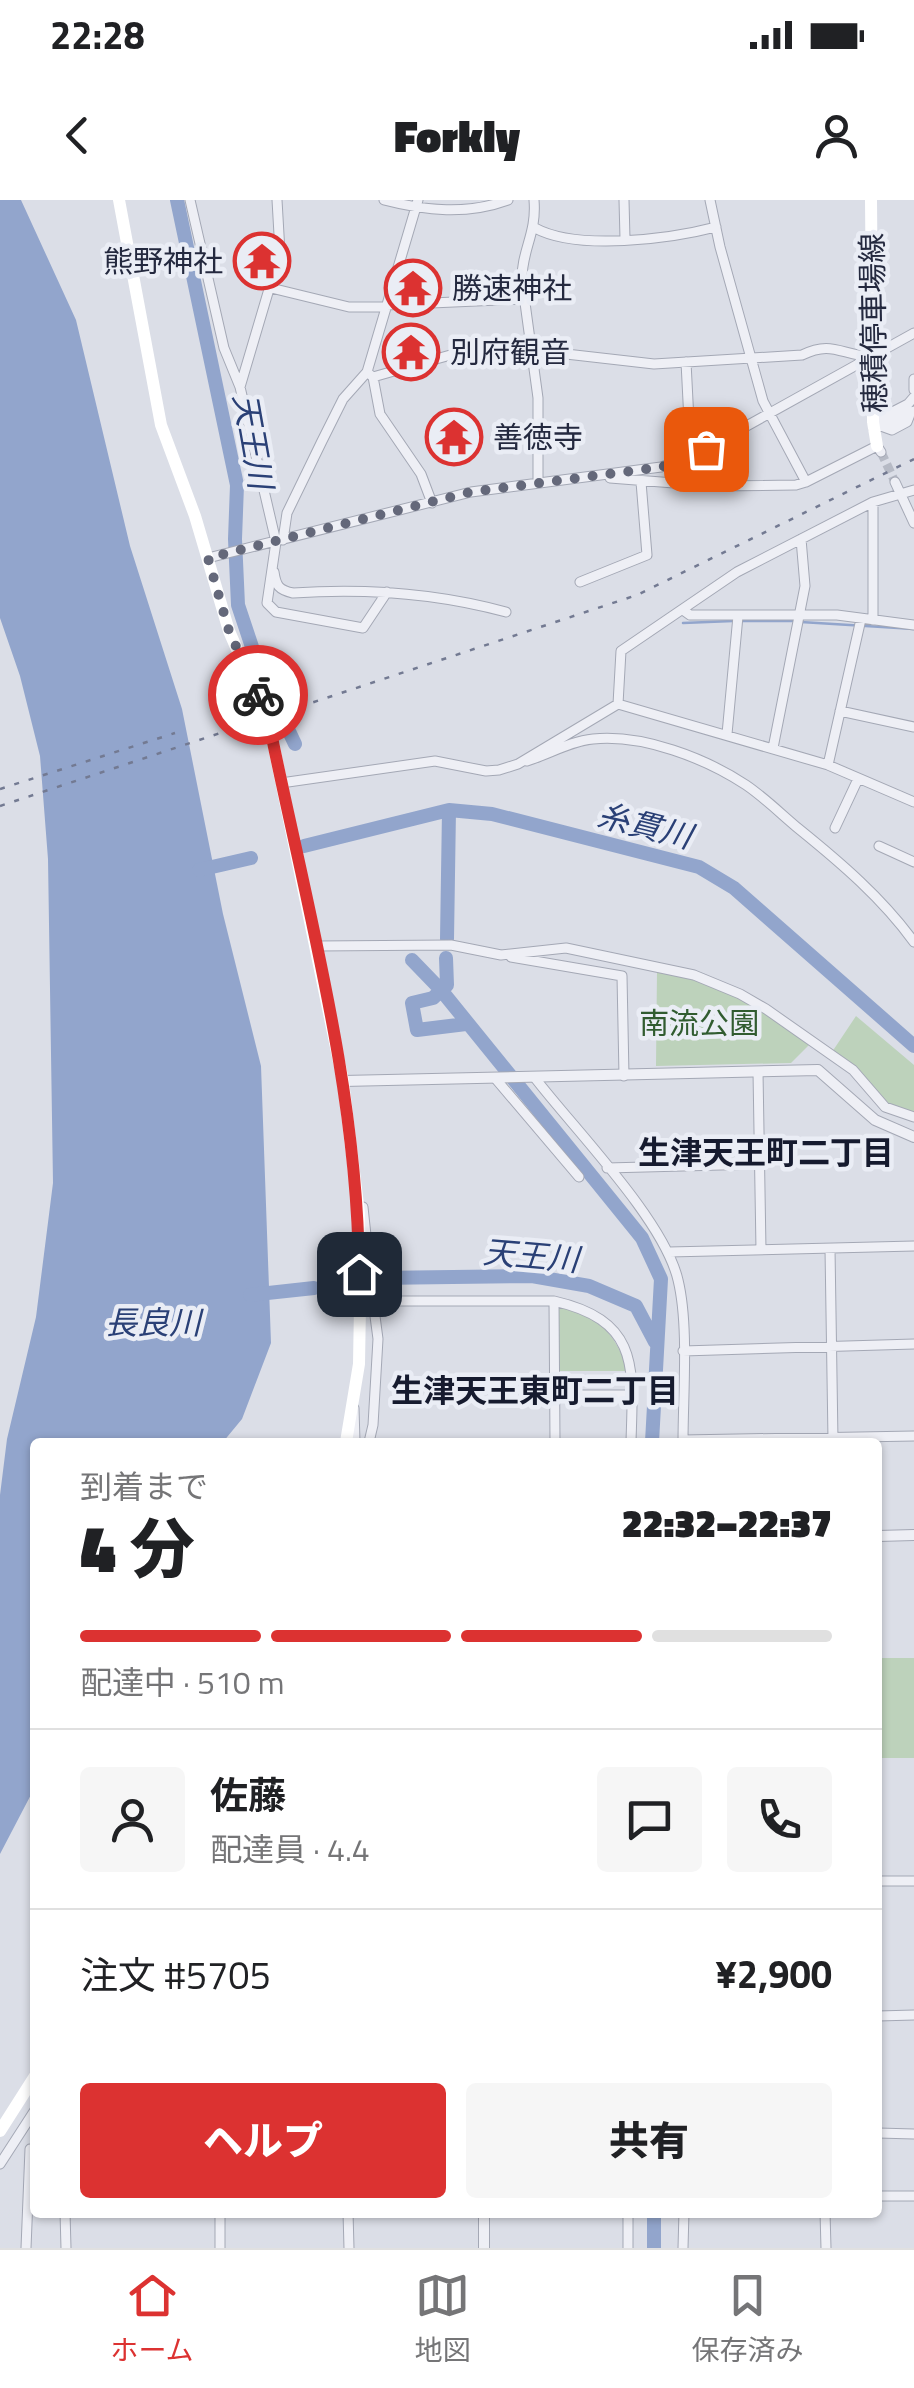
<!DOCTYPE html>
<html lang="ja">
<meta charset="utf-8">
<style>
:root{--surface:#fff;--page:#f6f6f6;--text:#202124;--muted:#757577;--line:#e0e0e0;--accent:#dc3231}
body{margin:0;font-family:"Titillium Web","Noto Sans JP",sans-serif;background:var(--page);color:var(--text);height:100vh;display:flex;flex-direction:column;font-size:38px;white-space:nowrap}
*{box-sizing:border-box;margin:0}
p{font-size:32px;color:var(--muted)}
.icon{flex:none;width:55px;height:55px;fill:none;stroke:currentColor;stroke-width:2;stroke-linecap:round;stroke-linejoin:round}
.map{position:relative;flex:1;overflow:hidden}
.drawer{position:absolute;left:30px;top:1238px;width:852px;height:780px;display:flex;flex-direction:column;background:var(--surface);border-radius:10px;box-shadow:0 2px 8px #0004}
.drawer>*{flex:none}
.pin{position:absolute;display:grid;place-items:center;width:85px;height:85px;color:#fff;margin:-42px;border-radius:20px;box-shadow:0 5px 15px #0006}
.courier{position:absolute;display:grid;place-items:center;width:100px;height:100px;margin:-50px;border:8px solid #dc3231;border-radius:50%;background:#fff;color:#222;box-shadow:0 2px 12px #0007}
.headline em{font-style:normal;font-weight:800}
.headline div{display:flex;flex-direction:column-reverse}
.headline{display:flex;align-items:center;justify-content:space-between;height:170px;padding:0 50px}
h1{font-size:65px;font-weight:800;line-height:75px}
.bar{display:grid;grid-template-columns:repeat(4,1fr);gap:15px 10px;align-content:center;height:120px;padding:0 50px}
.bar i{height:12px;border-radius:8px;background:var(--line)}
.bar .on{background:var(--accent)}
.bar p{grid-column:span 4}
.line{display:flex;align-items:center;gap:25px;padding:0 50px;border-top:2px solid var(--line)}
.line div{flex:1}
.round{display:grid;place-items:center;flex:none;width:105px;height:105px;border-radius:10px;background:var(--page)}
.button{display:flex;gap:20px;margin-top:auto;padding:20px 50px}
.button a{flex:1;height:115px;border-radius:10px;background:var(--accent);color:#fff;font-size:40px;font-weight:800;line-height:115px;text-align:center}
.button a+a{background:var(--page);color:var(--text)}
.status{display:flex;justify-content:space-between;align-items:center;height:70px;padding:0 50px;background:var(--surface);direction:ltr}
.status svg{height:28px;fill:currentColor}
header{display:flex;justify-content:space-between;align-items:center;height:130px;padding:0 50px;background:var(--surface);font-size:45px;font-weight:800}
.tab-bar{display:flex;justify-content:space-around;align-items:center;height:140px;border-top:2px solid var(--line);background:var(--surface);font-size:28px;color:var(--muted)}
.tab-bar a{display:grid;justify-items:center;gap:5px}
.tab-bar .on{color:var(--accent)}
.map>svg:first-child{display:block}
</style>
<div class="status"><b>22:28</b><svg viewBox="0 0 49 12"><path d="M0 12V9h3v3zM5 12V6h3v6zM10 12V3h3v9zM15 12V0h3v12zM26 1h20v11H26zM47 4h2v5h-2z"/></svg></div>
<header><svg class="icon" aria-label="back" viewBox="0 0 24 24"><path d="M15 5l-7 7 7 7"/></svg>Forkly<svg class="icon" aria-label="person" viewBox="0 0 24 24"><circle cx="12" cy="8" r="4"/><path d="M4 21q1-7 8-7t8 7"/></svg></header>
<div class="map">
<svg width="914" height="2048" viewBox="0 0 914 2048">
<rect width="100%" height="100%" fill="#dbdee7"/>
<path fill="#bdd2bb" d="M657,771C715,778 763,810 811,843L791,863L656,866Z
M856,816L914,865V914L890,907L832,852Z
M559,1106C601,1118 613,1131 629,1171H558Z
M878,1412L879,1458H914V1558H878Z"/>
<path fill="#92a5cc" d="M0,0H21L76,120L130,346L182,509L223,714L261,866L271,1143L242,1219L223,1242H35V1587L0,1654V1295L7,1239L36,1117L53,983L48,659L40,556L20,476L0,418Z"/>
<g fill="none" stroke-linecap="round" stroke-linejoin="round">
<path stroke="#92a5cc" stroke-width="2.5" d="M741,421H793
M801,422L914,429
M683,423L733,421"/>
<path stroke="#92a5cc" stroke-width="14" d="M177,0L237,285L235,339L238,405L259,468L295,544
M304,646L449,610L492,614L699,667L734,688L914,846
M199,670L251,658
M447,739L449,610
M446,758L447,785L433,798L412,803L417,830L466,824
M412,760L441,790L642,1038L661,1079L652,1242
M376,1078L532,1076L589,1086L636,1106L655,1142
M250,1095L314,1088
M654,2048V2012"/>
<path stroke="#b6bac5" stroke-width="9" stroke-dasharray="9 4.5" stroke-linecap="butt" d="M881,252L895,282"/>
<g stroke="#a4a8b5" stroke-width="11">
<path id="minor" d="M190,0L224,148L240,187L276,342L267,403L276,412L363,428L387,392
M384,0C426,11 467,15 508,0
M534,0C537,34 521,51 522,81L538,198V283
M624,0L625,39
M710,0L720,47L763,201L806,282L877,246L881,252
M535,28C577,51 670,39 716,27
M271,88L349,107H386
M387,105L523,99
M531,150L654,164L802,155C832,140 841,155 872,157
M686,162L689,221
M368,173L373,177L380,214L421,274L432,303
M373,177L489,144L528,145
M914,179V190
M240,187L280,52L277,0
M873,222L908,204L914,197
M881,226L892,230L907,222L911,212
M874,229L914,211
M610,278L712,286L796,285L806,282
M895,282L914,323
M283,340L287,313L322,241L343,199L367,172L418,0
M208,358L471,292L661,267L689,258L914,133
M274,372C276,386 279,390 293,393C366,388 436,393 506,412
M580,382L647,355L641,282
M683,410L690,415H837L914,425
M873,420V302L914,290
M618,504L621,451L737,372L873,302
M840,511L914,527
M727,534L738,416
M773,548L805,386L801,339
M527,561C549,554 571,541 593,539C643,534 705,558 746,585C765,598 781,614 799,629C841,663 882,698 914,742
M828,565L861,419
M281,583L435,561L486,571L499,570L518,564L618,504L828,565L914,602
M835,628L858,579
M879,646L914,662
M316,746L451,745L501,755L566,748L694,775L740,794L766,809L853,870L885,907L914,917
M511,757L622,776L624,876
M758,872L761,1050
M495,878L579,977
M535,878C575,930 664,1020 678,1080C689,1125 683,1194 683,1242
M607,968L759,964
M363,1007L373,1101H554C641,1121 633,1169 631,1242
M830,1049L833,1240
M669,1052L914,1046
M554,1101L555,1242
M683,1151L914,1144
M555,1195H632
M354,1208L355,1242
M683,1240L914,1236
M369,1242L373,1225L378,1139L373,1101
M878,1681H914
M878,1816L914,1815
M878,1933L914,1934
M0,1964L35,1910
M878,1996H914
M65,2012L66,2048
M220,2012V2048
M348,2012L349,2048
M628,2012V2048
M825,2012L826,2048
M26,2048L30,1949
M683,2048L684,2012"/>
</g>
<g stroke="#a4a8b5" stroke-width="12">
<path id="tertiary" d="M343,881L818,870L875,920L914,937
M878,1336L914,1335
M484,2012V2048"/>
</g>
<use href="#minor" stroke="#eeeff5" stroke-width="9"/>
<use href="#tertiary" stroke="#eeeff5" stroke-width="10"/>
<path stroke="#fff" stroke-width="12" d="M119,0L161,225L195,316L229,431L269,523L343,881L359,1013L360,1105L359,1164L346,1242
M871,0L873,222L877,246
M0,1931L35,1876"/>
<path stroke="#737a92" stroke-width="2.5" stroke-dasharray="5 10" stroke-linecap="butt" d="M0,589L175,533
M0,606L637,395L914,259"/>
</g>
<g fill="none" stroke-linecap="round" stroke-linejoin="round">
<path stroke="#64687a" stroke-width="10" stroke-dasharray="0 18" d="M258,495L229,431L208,358L471,292L662,267L706,249"/>
<path stroke="#dc3231" stroke-width="12" d="M258,495L269,523C306,705 358,888 359,1074"/>
</g>
<defs>
<g id="temple-ring" transform="scale(2.875)"><circle r="9.5" fill="#eaedf5" stroke="#dc3231" stroke-width="1.5"/><path d="M0-6L5-2H3V0L6.5 2.5H4V6H1.5V3h-3V6H-4V2.5H-6.5L-3 0V-2H-5Z" fill="#dc3231"/></g>
</defs>
<g fill-rule="evenodd">
<use href="#temple-ring" x="262" y="61"/>
<use href="#temple-ring" x="413" y="88"/>
<use href="#temple-ring" x="411" y="152"/>
<use href="#temple-ring" x="454" y="237"/>
</g>
<g text-anchor="middle" dominant-baseline="central" stroke-width="9" stroke-linejoin="round" paint-order="stroke">
<g font-size="30" fill="#24293f" stroke="#eaedf5" text-anchor="start">
<text x="223" y="61" text-anchor="end">熊野神社</text>
<text x="452" y="88">勝速神社</text>
<text x="450" y="152">別府観音</text>
<text x="493" y="237">善徳寺</text>
</g>
<g font-size="30" fill="#24293f" stroke="#eaedf5">
<text transform="translate(873 123) rotate(-91)">穂積停車場線</text>
</g>
<g font-size="30" fill="#315c30" stroke="#eaedf5">
<text x="699" y="823">南流公園</text>
</g>
<g font-size="32" font-style="italic" fill="#2a4076" stroke="#eaedf5">
<text transform="translate(254 241) rotate(80)">天王川</text>
<text transform="translate(645 625) rotate(14)">糸貫川</text>
<text transform="translate(531 1055) rotate(5)">天王川</text>
<text x="153" y="1122">長良川</text>
</g>
<g font-size="32" font-weight="bold" fill="#161b2f" stroke="#eaedf5">
<text x="766" y="952">生津天王町二丁目</text>
<text x="535" y="1190">生津天王東町二丁目</text>
</g>
</g>
</svg>
<div class="pin" style="left:706px;top:249px;background:#ea580c"><svg class="icon" aria-label="bag" viewBox="0 0 24 24"><path d="M5 8h14l-1 12H6zM9 8a3 3 0 0 1 6 0"/></svg></div>
<div class="pin" style="left:359px;top:1074px;background:#1f2937"><svg class="icon" aria-label="home" viewBox="0 0 24 24"><path d="M3 11l9-7 9 7M6 9v11h12V9"/></svg></div>
<div class="courier" style="left:258px;top:495px"><svg class="icon" aria-label="bike" viewBox="0 0 24 24"><circle cx="6" cy="16" r="4"/><circle cx="18" cy="16" r="4"/><path d="M6 16l4-8h5l3 8M10 8l3 8H6M13 5h3"/></svg></div>
<section class="drawer">
<div class="headline"><div><h1>4 分</h1><p>到着まで</p></div><em>22:32–22:37</em></div>
<div class="bar"><i class="on"></i><i class="on"></i><i class="on"></i><i></i><p>配達中 · 510 m</p></div>
<div class="line" style="height:180px"><a class="round"><svg class="icon" aria-label="person" viewBox="0 0 24 24"><circle cx="12" cy="8" r="4"/><path d="M4 21q1-7 8-7t8 7"/></svg></a><div><b>佐藤</b><p>配達員 · 4.4</p></div><a class="round"><svg class="icon" aria-label="chat" viewBox="0 0 24 24"><path d="M4 5h16v11H9l-5 4z"/></svg></a><a class="round"><svg class="icon" aria-label="phone" viewBox="0 0 24 24"><path d="M5 4h4l2 5-3 2q2 4 5 5l2-3 5 2v4C11 20 4 13 5 4z"/></svg></a></div>
<div class="line" style="height:130px"><div>注文 #5705</div><b>¥2,900</b></div>
<div class="button"><a>ヘルプ</a><a>共有</a></div>
</section>
</div>
<nav class="tab-bar">
<a class="on"><svg class="icon" aria-label="home" viewBox="0 0 24 24"><path d="M3 11l9-7 9 7M6 9v11h12V9"/></svg>ホーム</a>
<a><svg class="icon" aria-label="map" viewBox="0 0 24 24"><path d="M3 6l6-2 6 2 6-2v14l-6 2-6-2-6 2zM9 4v14M15 6v14"/></svg>地図</a>
<a><svg class="icon" aria-label="saved" viewBox="0 0 24 24"><path d="M7 4h10v16l-5-4-5 4z"/></svg>保存済み</a>
</nav>
